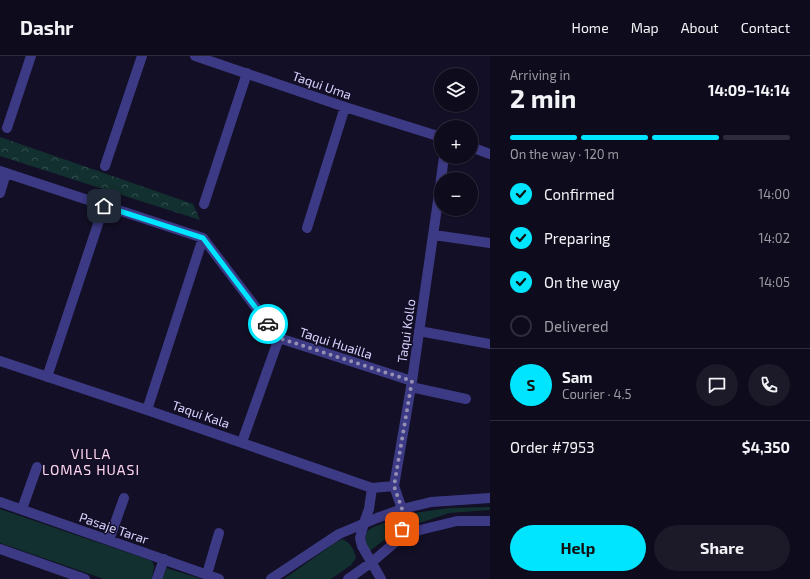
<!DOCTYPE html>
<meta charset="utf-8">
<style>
:root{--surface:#0e0b1c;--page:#1c1929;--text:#f1f3f6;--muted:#9b9ba3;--line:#2e2b3b;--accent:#00e5ff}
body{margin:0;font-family:"Exo 2",sans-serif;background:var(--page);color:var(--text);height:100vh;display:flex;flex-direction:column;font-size:15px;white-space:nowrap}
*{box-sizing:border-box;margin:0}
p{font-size:13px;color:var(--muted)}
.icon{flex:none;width:22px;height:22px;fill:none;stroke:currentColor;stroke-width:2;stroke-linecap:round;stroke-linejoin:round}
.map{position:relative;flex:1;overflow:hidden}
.side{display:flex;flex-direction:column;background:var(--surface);width:320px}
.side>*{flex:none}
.controls{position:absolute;left:434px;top:12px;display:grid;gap:8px}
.controls a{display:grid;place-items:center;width:44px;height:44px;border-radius:50%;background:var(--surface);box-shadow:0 1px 3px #0004,0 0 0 1px var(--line);font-size:20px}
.pin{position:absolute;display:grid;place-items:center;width:34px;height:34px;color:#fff;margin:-17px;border-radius:8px;box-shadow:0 2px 6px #0006}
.courier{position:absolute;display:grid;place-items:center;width:40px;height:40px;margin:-20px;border:3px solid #00e5ff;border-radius:50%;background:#fff;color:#222;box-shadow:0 1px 5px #0007}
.headline em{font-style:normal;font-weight:700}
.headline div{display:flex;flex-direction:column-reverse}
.headline{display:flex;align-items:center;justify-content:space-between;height:68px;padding:0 20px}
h1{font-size:26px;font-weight:700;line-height:30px}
.bar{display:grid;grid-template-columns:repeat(4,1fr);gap:6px 4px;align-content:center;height:48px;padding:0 20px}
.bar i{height:5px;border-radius:3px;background:var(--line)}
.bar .current{background:var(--accent)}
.bar p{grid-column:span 4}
.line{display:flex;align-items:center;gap:10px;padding:0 20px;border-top:1px solid var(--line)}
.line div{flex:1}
.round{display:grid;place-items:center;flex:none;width:42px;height:42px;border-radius:21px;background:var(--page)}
ol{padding:0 20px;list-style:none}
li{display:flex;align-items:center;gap:12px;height:44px}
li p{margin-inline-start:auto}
li .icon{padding:4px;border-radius:50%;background:var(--accent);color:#111;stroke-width:4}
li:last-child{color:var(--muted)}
li i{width:22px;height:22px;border:2px solid var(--line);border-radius:50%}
.button{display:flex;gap:8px;margin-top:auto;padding:8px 20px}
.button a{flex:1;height:46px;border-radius:24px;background:var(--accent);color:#111;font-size:16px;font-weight:700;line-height:46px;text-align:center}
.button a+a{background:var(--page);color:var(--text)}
header{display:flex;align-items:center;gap:24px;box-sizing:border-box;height:56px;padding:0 20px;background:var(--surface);border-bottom:1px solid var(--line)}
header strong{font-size:19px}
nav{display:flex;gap:22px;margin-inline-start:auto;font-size:14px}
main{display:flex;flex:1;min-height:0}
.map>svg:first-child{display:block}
</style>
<header>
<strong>Dashr</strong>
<nav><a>Home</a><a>Map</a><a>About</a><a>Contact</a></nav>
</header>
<main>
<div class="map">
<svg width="490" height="523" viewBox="0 0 490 523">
<defs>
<pattern id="park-crowns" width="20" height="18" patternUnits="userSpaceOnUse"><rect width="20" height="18" fill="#12302f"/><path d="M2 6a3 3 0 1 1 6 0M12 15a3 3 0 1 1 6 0" fill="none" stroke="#344d4e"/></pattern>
</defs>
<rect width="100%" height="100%" fill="#130f26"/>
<path fill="#12302f" d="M490,451V454L449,457L414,469L410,467L409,464L411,458L414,457L449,452Z
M0,453L152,505L154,510L152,523H104L0,487Z
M387,466H393L395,469L393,477L370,495H367C363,472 368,473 387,466Z
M343,483C351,488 354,493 356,502L351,509L331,523H284L336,486Z
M166,512L202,523H162Z"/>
<path fill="url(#park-crowns)" d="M0,81L193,148L200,164L0,100Z"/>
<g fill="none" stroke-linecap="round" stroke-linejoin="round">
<path stroke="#3d3a85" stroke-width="10" d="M195,0L345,51L441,81
M7,72L31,0
M471,91L490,98
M105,110L142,0
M0,115L203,182L279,282L412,325
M441,123L444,101
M0,137L6,117
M204,148L247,17
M307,172L345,51
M434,179L490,187
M419,275L490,288
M0,305L147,354L372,432L394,430
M47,321L104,150
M411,331L466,343
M147,354L203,182
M242,386L279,282
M372,432L369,453L364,467L360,482L362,490L381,523
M0,446L219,523
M22,453L37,411
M399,483L403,473L404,465L402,453L394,430L412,325L441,124
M109,484L124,442
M0,493L85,523
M207,518L219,477
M157,523L164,503
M271,523L339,478L377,462L402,453L431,446L490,442
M348,523L372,506L399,483L420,474L457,465H490"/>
</g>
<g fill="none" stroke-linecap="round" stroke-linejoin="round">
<path stroke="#948fb3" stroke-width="4" stroke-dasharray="0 7.2" d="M268,268L279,282L412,325L394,430L402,453L404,465L402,473"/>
<path stroke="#00e5ff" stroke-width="5" d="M104,150L203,182L268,268"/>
</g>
<g text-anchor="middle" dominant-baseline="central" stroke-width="3" stroke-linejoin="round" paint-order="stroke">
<g font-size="13" fill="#d9d4ff" stroke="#130f26">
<text transform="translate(322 29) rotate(19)">Taqui Uma</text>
<text transform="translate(406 275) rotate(-82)">Taqui Kollo</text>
<text transform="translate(336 287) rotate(18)">Taqui Huailla</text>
<text transform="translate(201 358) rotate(19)">Taqui Kala</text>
<text transform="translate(114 472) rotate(19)">Pasaje Tarar</text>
</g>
<g font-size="14" letter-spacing="1" fill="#ffd6f0" stroke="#130f26">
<text x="91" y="397">VILLA<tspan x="91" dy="16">LOMAS HUASI</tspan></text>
</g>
</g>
</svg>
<div class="controls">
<a><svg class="icon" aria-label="layers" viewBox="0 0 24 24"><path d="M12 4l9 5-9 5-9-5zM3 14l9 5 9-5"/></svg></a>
<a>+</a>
<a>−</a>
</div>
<div class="pin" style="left:402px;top:473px;background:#ea580c"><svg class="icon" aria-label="bag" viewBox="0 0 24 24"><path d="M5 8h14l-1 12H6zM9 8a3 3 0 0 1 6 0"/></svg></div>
<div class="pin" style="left:104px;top:150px;background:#1f2937"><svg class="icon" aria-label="home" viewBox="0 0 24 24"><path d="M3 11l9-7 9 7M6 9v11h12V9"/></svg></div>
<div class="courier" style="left:268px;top:268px"><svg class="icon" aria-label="car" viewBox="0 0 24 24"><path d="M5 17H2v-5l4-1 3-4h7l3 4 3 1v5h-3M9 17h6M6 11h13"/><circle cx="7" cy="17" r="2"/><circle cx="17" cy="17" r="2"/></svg></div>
</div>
<section class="side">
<div class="headline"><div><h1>2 min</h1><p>Arriving in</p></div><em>14:09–14:14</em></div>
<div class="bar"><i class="current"></i><i class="current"></i><i class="current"></i><i></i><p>On the way · 120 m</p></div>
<ol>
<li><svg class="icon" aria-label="check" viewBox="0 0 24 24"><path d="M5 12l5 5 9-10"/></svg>Confirmed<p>14:00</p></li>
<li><svg class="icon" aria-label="check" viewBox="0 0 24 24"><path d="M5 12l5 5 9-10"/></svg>Preparing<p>14:02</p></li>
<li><svg class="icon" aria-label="check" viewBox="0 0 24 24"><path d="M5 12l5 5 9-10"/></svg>On the way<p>14:05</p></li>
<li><i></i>Delivered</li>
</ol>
<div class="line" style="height:72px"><b class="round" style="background:var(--accent);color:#111">S</b><div><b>Sam</b><p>Courier · 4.5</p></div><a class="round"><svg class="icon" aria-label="chat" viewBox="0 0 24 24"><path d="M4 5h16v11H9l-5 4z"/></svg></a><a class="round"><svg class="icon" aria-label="phone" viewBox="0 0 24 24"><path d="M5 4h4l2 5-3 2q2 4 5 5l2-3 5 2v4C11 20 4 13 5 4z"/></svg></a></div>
<div class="line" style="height:52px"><div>Order #7953</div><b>$4,350</b></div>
<div class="button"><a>Help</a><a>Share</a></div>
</section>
</main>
